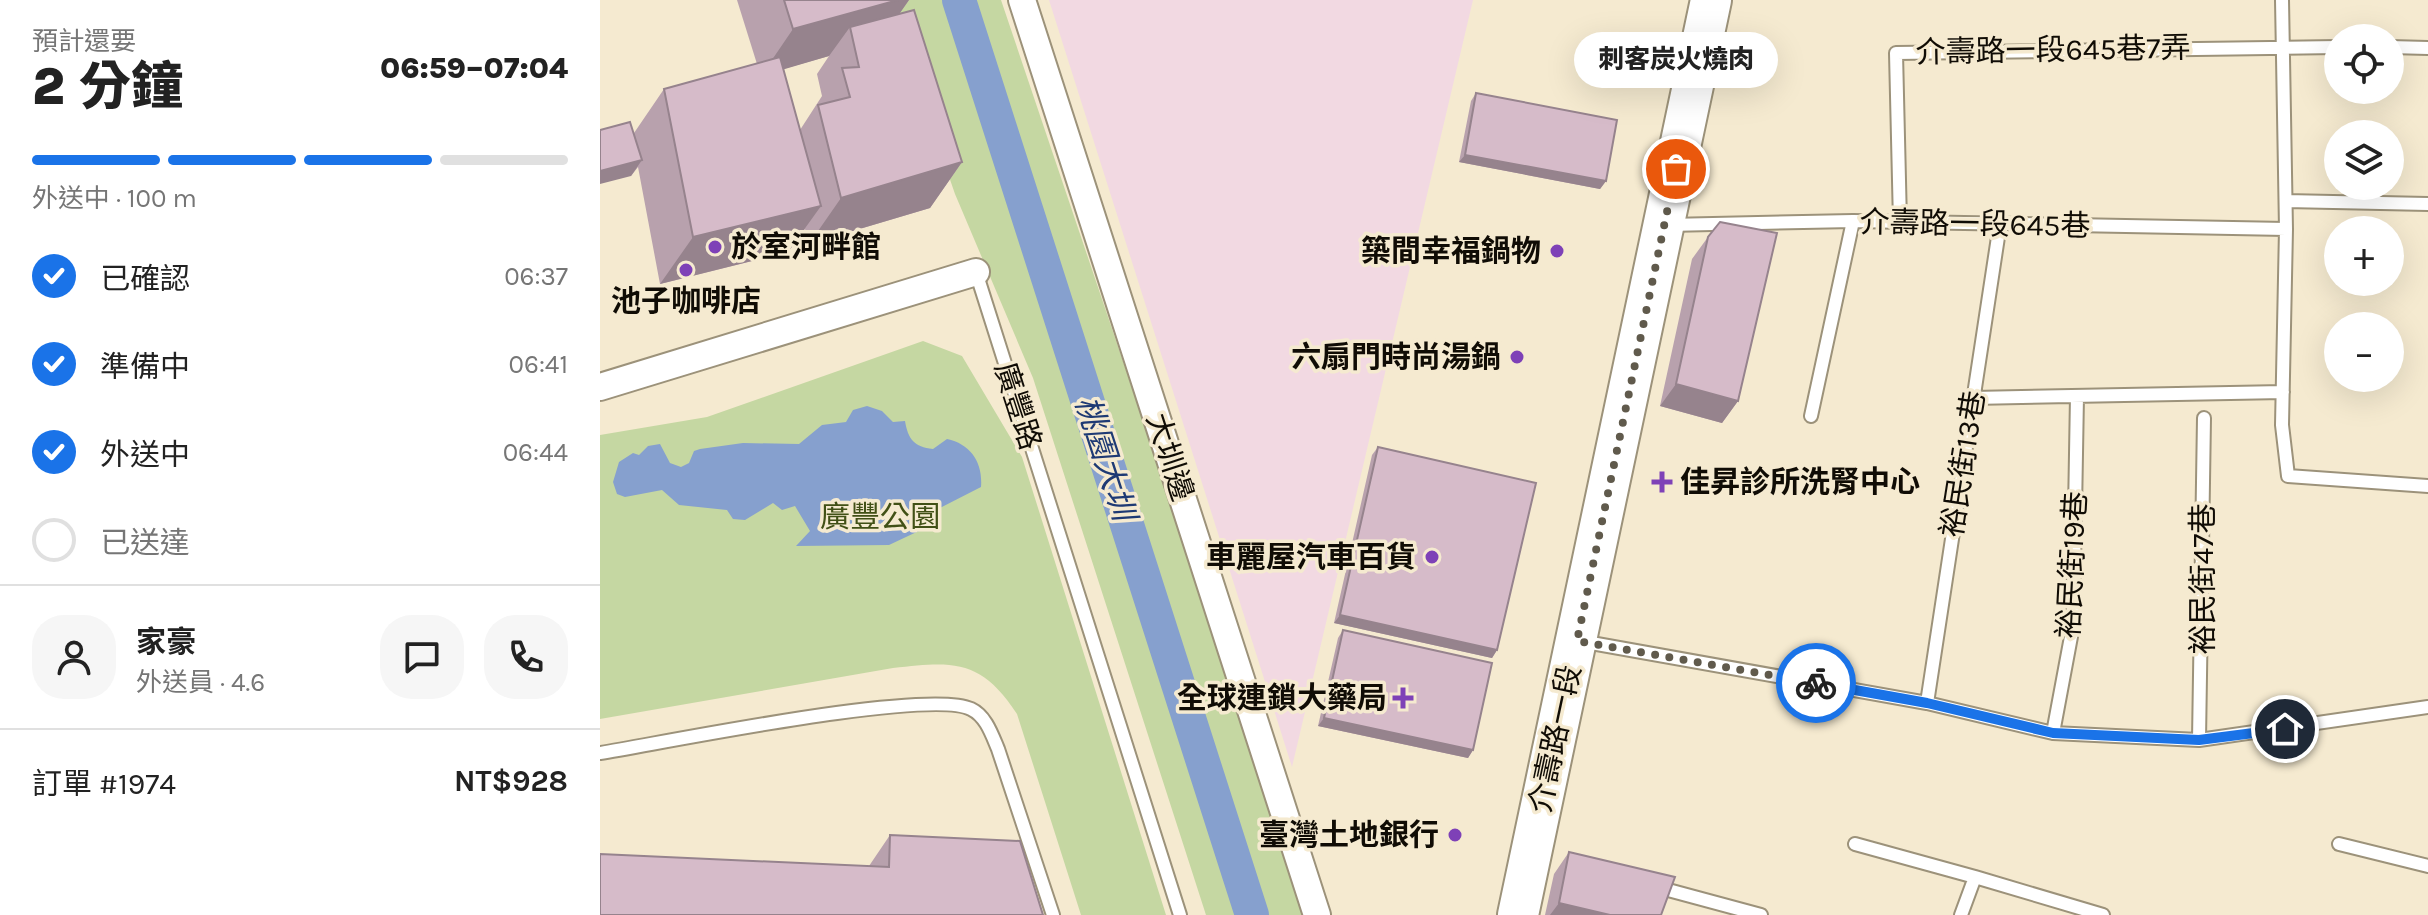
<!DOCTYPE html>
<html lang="zh-TW">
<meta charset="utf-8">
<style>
:root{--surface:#fff;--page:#f6f6f6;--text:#222;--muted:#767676;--line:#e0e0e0;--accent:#1a73e8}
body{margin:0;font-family:Karla,"Noto Sans TC",sans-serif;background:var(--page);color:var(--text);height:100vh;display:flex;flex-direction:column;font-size:30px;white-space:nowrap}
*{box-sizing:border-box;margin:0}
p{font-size:26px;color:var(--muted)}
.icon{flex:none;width:44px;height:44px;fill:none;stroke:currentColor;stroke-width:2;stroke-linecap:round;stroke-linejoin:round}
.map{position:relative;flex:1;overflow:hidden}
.side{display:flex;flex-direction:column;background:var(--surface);width:600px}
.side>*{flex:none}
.controls{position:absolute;left:1724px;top:24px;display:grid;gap:16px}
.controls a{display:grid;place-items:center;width:80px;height:80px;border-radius:50%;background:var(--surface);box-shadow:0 8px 32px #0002;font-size:40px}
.pin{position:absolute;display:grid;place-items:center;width:68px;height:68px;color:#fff;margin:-34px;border:4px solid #fff;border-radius:50%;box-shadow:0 2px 8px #0007}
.courier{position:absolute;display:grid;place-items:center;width:80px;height:80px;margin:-40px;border:6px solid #1a73e8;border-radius:50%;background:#fff;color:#222;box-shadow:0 2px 10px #0007}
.bubble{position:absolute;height:56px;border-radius:28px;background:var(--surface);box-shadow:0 8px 32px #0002;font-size:26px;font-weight:800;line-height:56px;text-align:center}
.head em{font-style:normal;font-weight:800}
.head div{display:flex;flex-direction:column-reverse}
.head{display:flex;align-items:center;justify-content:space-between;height:136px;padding:0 32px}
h1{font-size:52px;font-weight:800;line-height:60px}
.bar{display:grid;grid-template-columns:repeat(4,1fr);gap:12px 8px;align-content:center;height:96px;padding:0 32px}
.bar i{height:10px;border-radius:6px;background:var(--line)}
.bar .on{background:var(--accent)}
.bar p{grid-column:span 4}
.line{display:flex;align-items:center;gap:20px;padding:0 32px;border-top:2px solid var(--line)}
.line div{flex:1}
.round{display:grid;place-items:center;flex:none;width:84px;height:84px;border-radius:32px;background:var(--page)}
ol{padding:0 32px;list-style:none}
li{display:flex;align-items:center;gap:24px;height:88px}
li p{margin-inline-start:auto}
li .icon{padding:8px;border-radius:50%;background:var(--accent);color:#fff;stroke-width:4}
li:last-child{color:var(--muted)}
li i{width:44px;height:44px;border:4px solid var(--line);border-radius:50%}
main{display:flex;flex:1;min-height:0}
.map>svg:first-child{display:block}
</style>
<main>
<section class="side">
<div class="head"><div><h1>2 分鐘</h1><p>預計還要</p></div><em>06:59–07:04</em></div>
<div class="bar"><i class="on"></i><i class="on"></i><i class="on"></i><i></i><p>外送中 · 100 m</p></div>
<ol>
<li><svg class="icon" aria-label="check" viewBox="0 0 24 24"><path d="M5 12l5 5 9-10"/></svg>已確認<p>06:37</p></li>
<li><svg class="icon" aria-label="check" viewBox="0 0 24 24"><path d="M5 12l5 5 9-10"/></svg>準備中<p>06:41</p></li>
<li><svg class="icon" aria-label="check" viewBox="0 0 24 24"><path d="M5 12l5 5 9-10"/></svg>外送中<p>06:44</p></li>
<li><i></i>已送達</li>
</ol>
<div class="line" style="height:144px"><a class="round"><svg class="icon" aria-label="person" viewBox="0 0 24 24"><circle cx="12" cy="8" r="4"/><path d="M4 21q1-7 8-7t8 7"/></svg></a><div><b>家豪</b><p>外送員 · 4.6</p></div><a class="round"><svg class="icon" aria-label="chat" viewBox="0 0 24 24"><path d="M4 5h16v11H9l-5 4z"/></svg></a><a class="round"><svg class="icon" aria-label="phone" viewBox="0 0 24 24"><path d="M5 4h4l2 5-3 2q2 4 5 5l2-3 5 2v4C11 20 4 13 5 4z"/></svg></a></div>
<div class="line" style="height:104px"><div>訂單 #1974</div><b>NT$928</b></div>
</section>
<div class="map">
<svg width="1828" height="915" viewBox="0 0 1828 915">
<rect width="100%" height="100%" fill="#f5ead0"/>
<path fill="#f2d9e2" d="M449,0H873L692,767Z"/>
<path fill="#c5d7a2" d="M288,0H401L710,915H606L433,378L355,194Z
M323,341L362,356L422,457L566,915H481L417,714C381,659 354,661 293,668L0,719V435L107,417Z"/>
<path fill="#86a0ce" d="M267,406L282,411L293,422L305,421C308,439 314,447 333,449L347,439C371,444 383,463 381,487L334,511L323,529L289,545L196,546L210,531L195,506L182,510L173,503L145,520L133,519L127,510L79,505L62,490L25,497L17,494L13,482L19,462L33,453L39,455L48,446L60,444L70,463L81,467L89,463L94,451L100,449L143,443L199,444L222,425L246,422L253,410Z"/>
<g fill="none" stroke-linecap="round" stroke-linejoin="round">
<path stroke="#86a0ce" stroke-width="34" d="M359,0L652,915"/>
<g stroke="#9c927a" stroke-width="16">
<path id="lane" d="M1682,0L1686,229L1682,425L1688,476L1828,486
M1790,47L1828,48
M1686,201L1828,204
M1300,223L1296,53L1738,47
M1068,225L1253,221L1686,229
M376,272L580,915
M1373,398L1683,392
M1211,416L1253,221
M980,641L1327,703L1453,733L1599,740L1828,707
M1327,703L1400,224
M1453,733L1473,626L1477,396
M1599,740L1604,418
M0,753C63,743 328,688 371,709C386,716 392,735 398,749L453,915
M1255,844L1375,877
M1739,844L1828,866
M1057,887L1161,915
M1361,915L1375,877L1503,915"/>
</g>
<g stroke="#9c927a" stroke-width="30">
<path id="street" d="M422,0L717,915
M0,387L376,272"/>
</g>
<g stroke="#9c927a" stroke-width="44">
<path id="primary" d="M918,915L1111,0"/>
</g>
<use href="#lane" stroke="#fff" stroke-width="12"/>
<use href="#street" stroke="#fff" stroke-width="26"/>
<use href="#primary" stroke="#fff" stroke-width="40"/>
</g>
<path fill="#b8a1ad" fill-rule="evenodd" d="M137,0H309L299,14L362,162L330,208L209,244L205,229L188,252L60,284L38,167L31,176L34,133L64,89L157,64ZM229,56L217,74L222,96L200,130L183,69Z
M876,93L1006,181L1000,189L859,162L871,101Z
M1108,237L1138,401L1122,423L1060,406L1092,259Z
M778,447L897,650L892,658L734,623L772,455Z
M743,630L873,750L868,758L718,726L738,638Z
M290,835L443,915L269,866Z
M969,852L1061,915H945L954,874Z"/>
<path fill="#96838d" d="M298,0H309L279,43L250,27L229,56L161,76L193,29Z
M865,155L1006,181L1000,189L859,162Z
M42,160L31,176L0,184V171Z
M362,162L330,208L209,244L241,198Z
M221,206L188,252L60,284L93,237Z
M1076,384L1138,401L1122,423L1060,406Z
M740,615L897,650L892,658L734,623Z
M724,718L873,750L868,758L718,726Z
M959,903L1010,915H950Z"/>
<path fill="#d6bbc9" stroke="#96838d" stroke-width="2" d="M184,0H298L193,29Z
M314,10L362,162L241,198L218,105L250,97L242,68L259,67L250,27Z
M180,57L221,206L93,237L64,89Z
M876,93L1017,120L1006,181L865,155Z
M30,122L42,160L0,171V130Z
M1120,222L1177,233L1138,401L1076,384L1108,237Z
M778,447L936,483L897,650L740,615Z
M743,630L892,663L873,750L724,718Z
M290,835L420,841L443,915H0V854L289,867Z
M969,852L1075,877L1061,915H1010L959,903Z"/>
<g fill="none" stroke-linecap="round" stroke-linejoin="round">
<path stroke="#605a4c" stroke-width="8" stroke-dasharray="0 14.4" d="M1076,169L977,641L1216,683"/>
<path stroke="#1a73e8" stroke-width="10" d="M1216,683L1327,703L1453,733L1599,740L1685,729"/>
</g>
<g fill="#7e41b7" stroke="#f5ead0" stroke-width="3">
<circle cx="115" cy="247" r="8"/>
<circle cx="957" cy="251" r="8"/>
<circle cx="86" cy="270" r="8"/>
<circle cx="917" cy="357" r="8"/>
<path d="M1058 470h8v8h8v8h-8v8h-8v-8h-8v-8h8z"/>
<circle cx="832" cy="557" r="8"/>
<path d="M799 686h8v8h8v8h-8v8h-8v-8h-8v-8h8z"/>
<circle cx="855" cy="835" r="8"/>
</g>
<g text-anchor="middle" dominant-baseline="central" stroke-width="7" stroke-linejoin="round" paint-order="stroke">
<g font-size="30" fill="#100c05" stroke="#f5ead0">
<text transform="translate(1453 50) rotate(-1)">介壽路一段645巷7弄</text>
<text transform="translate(1375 224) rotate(1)">介壽路一段645巷</text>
<text transform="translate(418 406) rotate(72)">廣豐路</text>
<text transform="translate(570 457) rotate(72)">大圳邊</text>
<text transform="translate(1363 464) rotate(-81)">裕民街13巷</text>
<text transform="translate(1472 565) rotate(-87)">裕民街19巷</text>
<text transform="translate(1603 579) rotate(-90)">裕民街47巷</text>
<text transform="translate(955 739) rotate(-78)">介壽路一段</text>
</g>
<g font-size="30" font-weight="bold" fill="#100c05" stroke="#f5ead0" text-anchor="end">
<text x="131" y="247" text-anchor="start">於室河畔館</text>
<text x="941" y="251">築間幸福鍋物</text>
<text x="86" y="301" text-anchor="middle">池子咖啡店</text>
<text x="901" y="357">六扇門時尚湯鍋</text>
<text x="1080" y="482" text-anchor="start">佳昇診所洗腎中心</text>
<text x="816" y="557">車麗屋汽車百貨</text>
<text x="787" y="698">全球連鎖大藥局</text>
<text x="839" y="835">臺灣土地銀行</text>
</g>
<g font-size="30" fill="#415016" stroke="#f5ead0">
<text x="280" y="517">廣豐公園</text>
</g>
<g font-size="32" font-style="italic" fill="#1e3a74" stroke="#f5ead0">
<text transform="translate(505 458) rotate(72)">桃園大圳</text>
</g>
</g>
</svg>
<div class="controls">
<a><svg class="icon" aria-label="locate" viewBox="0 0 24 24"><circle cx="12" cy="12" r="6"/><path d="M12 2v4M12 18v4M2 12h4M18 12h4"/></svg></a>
<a><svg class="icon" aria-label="layers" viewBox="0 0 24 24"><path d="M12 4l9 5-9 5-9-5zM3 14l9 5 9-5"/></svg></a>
<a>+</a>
<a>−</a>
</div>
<div class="pin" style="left:1076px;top:169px;background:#ea580c"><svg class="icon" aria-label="bag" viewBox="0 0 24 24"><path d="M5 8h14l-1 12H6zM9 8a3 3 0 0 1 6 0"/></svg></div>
<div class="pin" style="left:1685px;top:729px;background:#1f2937"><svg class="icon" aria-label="home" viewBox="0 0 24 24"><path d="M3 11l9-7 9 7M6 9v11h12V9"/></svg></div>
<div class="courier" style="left:1216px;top:683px"><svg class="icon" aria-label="bike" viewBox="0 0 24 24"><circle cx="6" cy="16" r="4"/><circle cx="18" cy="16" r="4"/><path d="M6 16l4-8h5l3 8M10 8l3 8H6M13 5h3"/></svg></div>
<div class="bubble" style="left:974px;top:32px;width:204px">刺客炭火燒肉</div>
</div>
</main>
